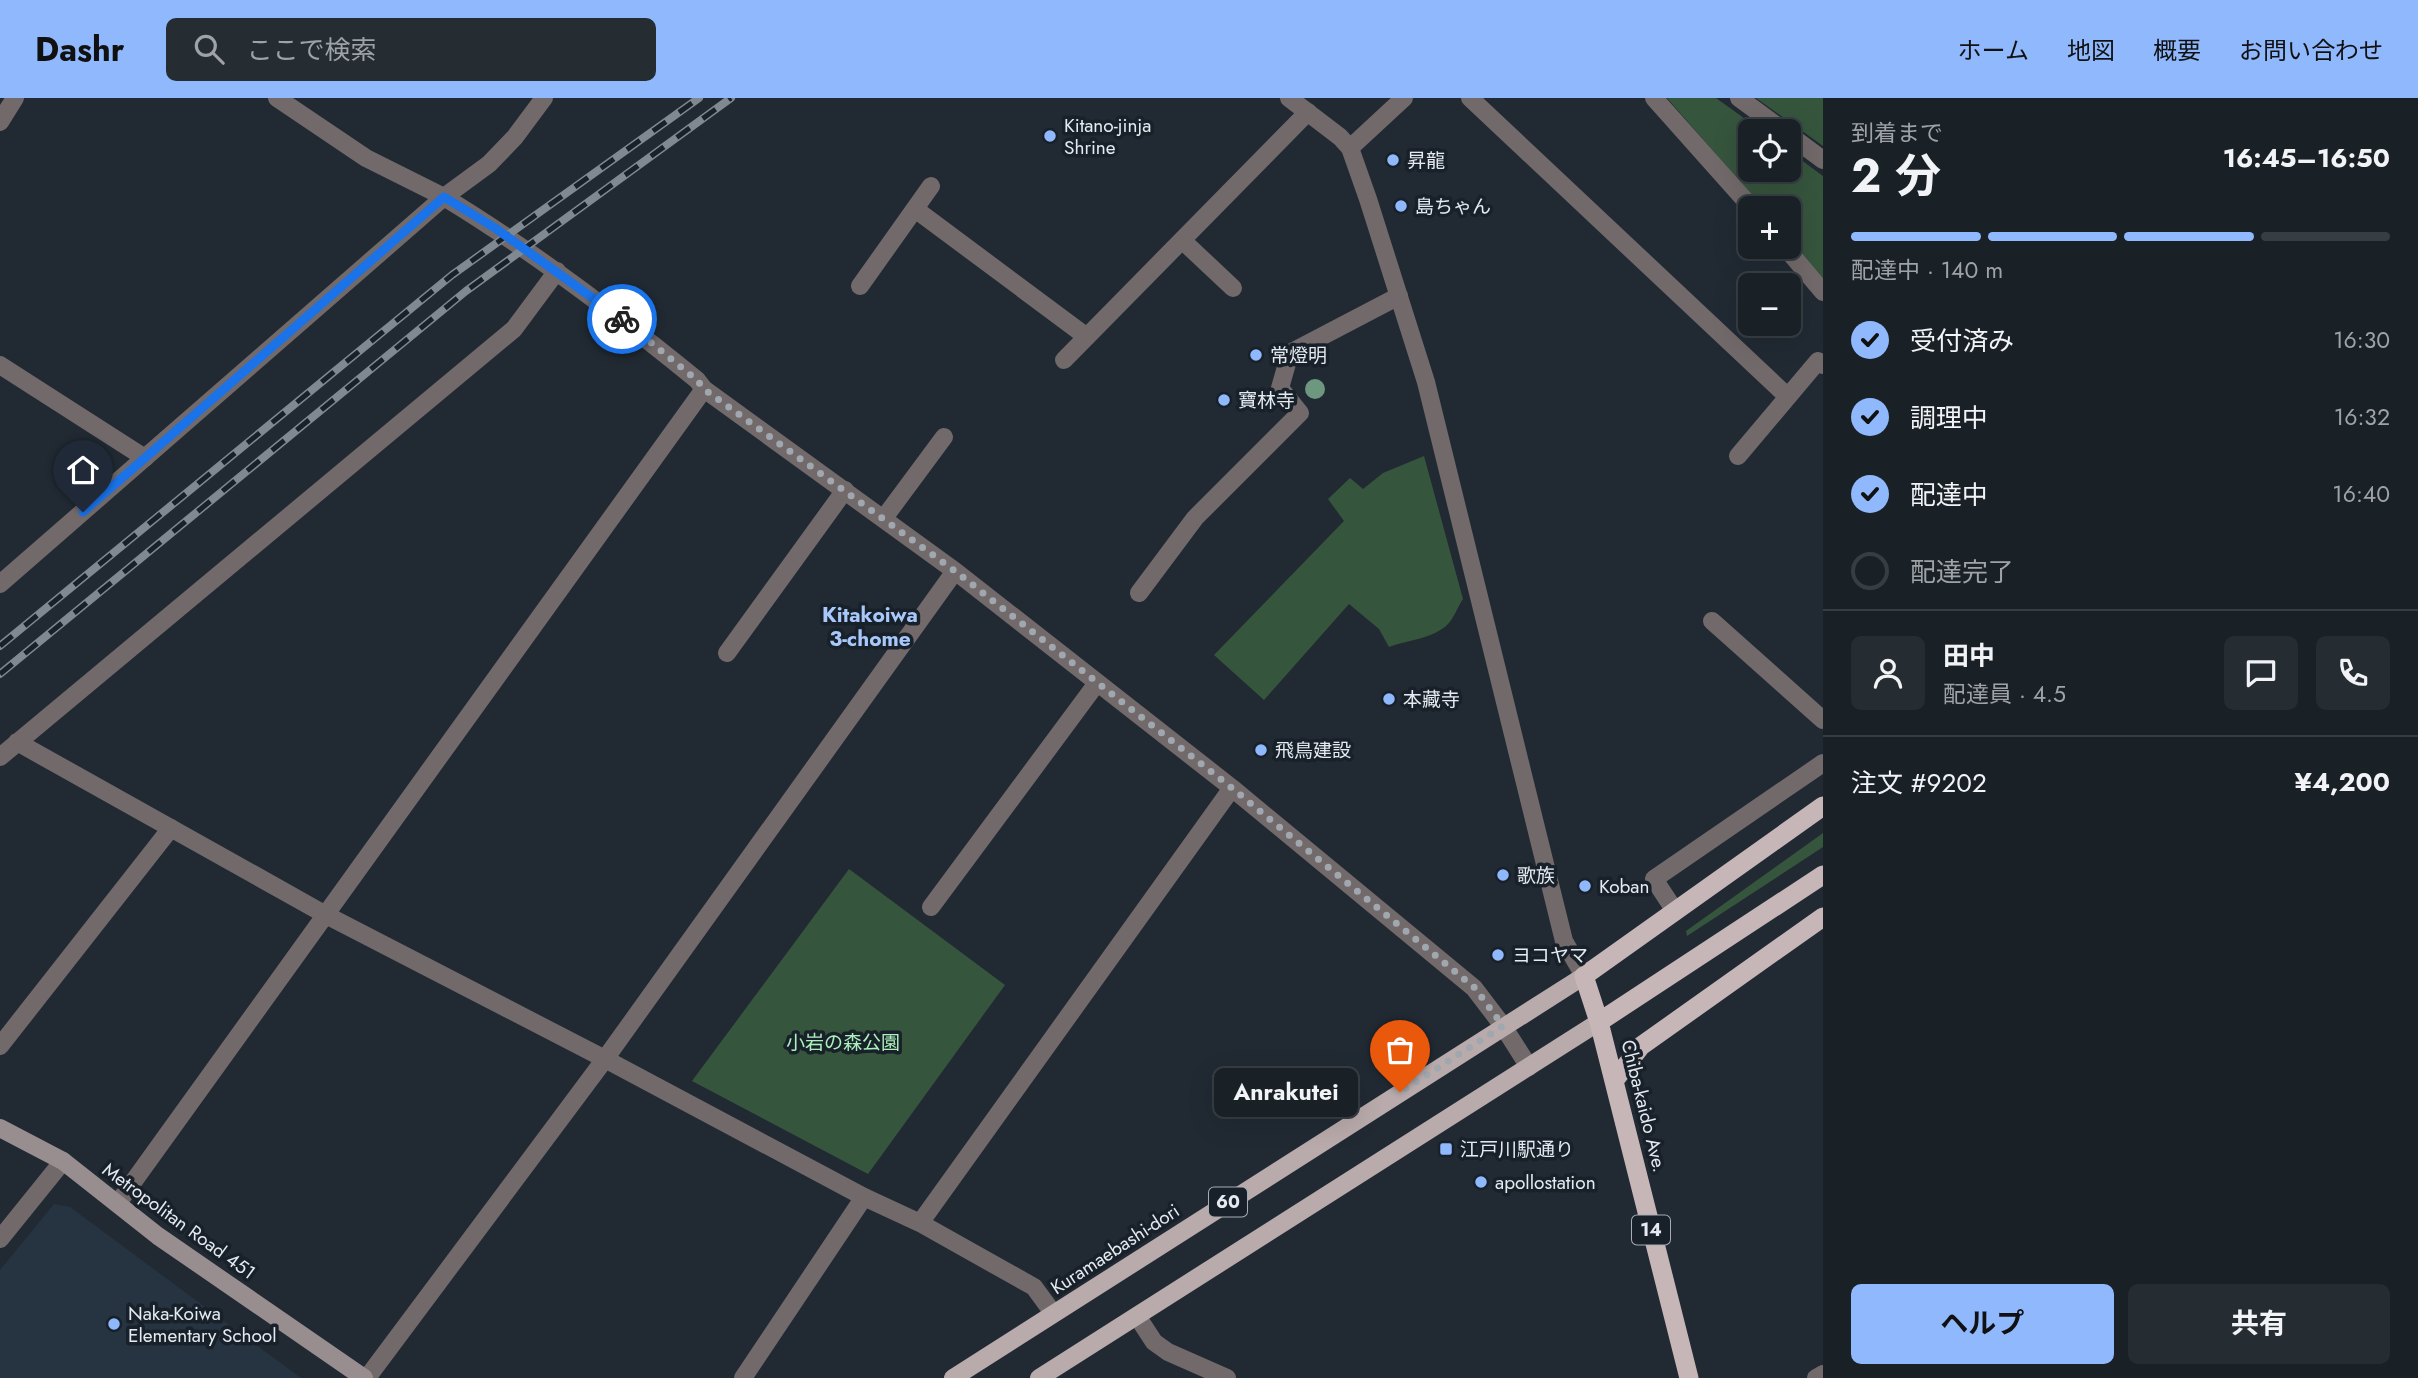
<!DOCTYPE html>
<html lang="ja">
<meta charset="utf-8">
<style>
:root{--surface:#192026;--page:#262d32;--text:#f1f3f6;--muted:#9fa3a7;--line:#373e43;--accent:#8fb8fd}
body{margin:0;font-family:Jost,"Noto Sans JP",sans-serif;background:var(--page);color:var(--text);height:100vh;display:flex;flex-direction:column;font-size:26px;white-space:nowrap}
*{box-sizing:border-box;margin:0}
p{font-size:23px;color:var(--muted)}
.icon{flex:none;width:38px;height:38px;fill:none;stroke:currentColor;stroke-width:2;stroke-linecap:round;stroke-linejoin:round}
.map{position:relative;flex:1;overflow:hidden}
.sheet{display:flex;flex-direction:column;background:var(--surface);width:595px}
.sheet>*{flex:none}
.fabs{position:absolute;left:1738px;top:21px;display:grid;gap:14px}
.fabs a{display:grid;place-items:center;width:63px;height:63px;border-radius:10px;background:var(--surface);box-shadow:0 7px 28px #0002,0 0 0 2px var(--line);font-size:35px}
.pin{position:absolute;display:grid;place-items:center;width:60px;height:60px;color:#fff;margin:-72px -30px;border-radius:50% 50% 50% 0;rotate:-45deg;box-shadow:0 0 7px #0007}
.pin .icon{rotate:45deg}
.courier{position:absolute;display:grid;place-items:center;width:70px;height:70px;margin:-35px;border:5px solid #1a73e8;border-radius:50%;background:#fff;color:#222;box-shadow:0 2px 9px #0007}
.bubble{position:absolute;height:49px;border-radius:10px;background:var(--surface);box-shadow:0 7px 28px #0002,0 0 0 2px var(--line);font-size:23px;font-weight:700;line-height:49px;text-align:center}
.headline em{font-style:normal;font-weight:700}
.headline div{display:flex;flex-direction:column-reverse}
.headline{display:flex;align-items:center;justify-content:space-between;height:119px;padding:0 28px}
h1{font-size:46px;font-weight:700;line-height:52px}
.bar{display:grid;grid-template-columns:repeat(4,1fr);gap:10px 7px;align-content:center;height:84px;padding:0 28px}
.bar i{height:9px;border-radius:5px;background:var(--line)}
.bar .active{background:var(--accent)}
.bar p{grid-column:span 4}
.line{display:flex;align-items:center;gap:18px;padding:0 28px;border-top:2px solid var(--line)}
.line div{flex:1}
.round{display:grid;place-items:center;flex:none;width:74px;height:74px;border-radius:10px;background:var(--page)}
ol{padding:0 28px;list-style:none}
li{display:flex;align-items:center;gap:21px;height:77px}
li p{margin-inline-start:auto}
li .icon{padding:7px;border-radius:50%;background:var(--accent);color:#111;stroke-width:4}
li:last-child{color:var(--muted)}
li i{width:38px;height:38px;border:4px solid var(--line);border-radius:50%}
.action{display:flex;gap:14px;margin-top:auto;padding:14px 28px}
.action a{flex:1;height:80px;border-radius:10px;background:var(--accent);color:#111;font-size:28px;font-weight:700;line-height:80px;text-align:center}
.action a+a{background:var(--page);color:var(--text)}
header{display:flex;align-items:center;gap:42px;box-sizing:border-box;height:98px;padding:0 35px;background:var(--accent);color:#111}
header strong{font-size:33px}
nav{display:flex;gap:38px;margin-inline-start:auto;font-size:24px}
.search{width:490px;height:63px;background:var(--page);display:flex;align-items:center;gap:18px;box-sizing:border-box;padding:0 24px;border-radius:10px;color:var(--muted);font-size:26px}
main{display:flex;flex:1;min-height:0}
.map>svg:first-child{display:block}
</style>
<header>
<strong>Dashr</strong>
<div class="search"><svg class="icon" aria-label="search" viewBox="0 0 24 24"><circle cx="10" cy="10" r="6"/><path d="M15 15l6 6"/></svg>ここで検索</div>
<nav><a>ホーム</a><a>地図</a><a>概要</a><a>お問い合わせ</a></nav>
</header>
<main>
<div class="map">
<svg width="1823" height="1280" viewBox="0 0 1823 1280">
<rect width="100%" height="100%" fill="#212a33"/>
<path fill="#263341" d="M54,1106L70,1109L301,1280H0V1172Z"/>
<path fill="#36553d" d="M1667,0H1716L1762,33H1750V72H1788L1789,53L1823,78V180L1789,140L1788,110H1763Z
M1756,0H1823V48Z
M1424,358L1463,501C1458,508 1454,520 1448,526C1433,541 1408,542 1389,549L1379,531L1349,506L1264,602L1214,557L1344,423L1328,401L1350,380L1363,391L1383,375Z
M1823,735V749L1687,838L1686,833Z
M849,771L1005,887L868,1076L692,983Z"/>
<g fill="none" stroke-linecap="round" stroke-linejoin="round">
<path stroke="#71696a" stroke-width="18" d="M1470,0L1787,298
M1654,0L1752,110
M444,99L489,66L515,39L544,0
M915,111L1087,239
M1183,143L1233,190
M1785,149L1823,194
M860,188L931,88
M1064,262L1308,14
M0,267L145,360
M1738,358L1818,263L1823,267
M884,420L944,339
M1139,495L1195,420L1300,315L1280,290L1290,255L1399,198
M1712,523L1823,622
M727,555L845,392
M931,809L1097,585
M0,948L171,730
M743,1280L864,1099"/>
<path stroke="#71696a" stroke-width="18" d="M1289,0L1340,39L1350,50L1368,101L1426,284L1564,843L1584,878
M1739,0L1784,33
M0,24L15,0
M1788,36L1823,62
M1350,50L1404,0
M0,486L444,99C533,153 616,216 697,282L704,291L955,473L1232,690L1474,890L1503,928L1529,969
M17,644L326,817L605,961L864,1099L920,1125L1034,1189L1053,1215
M0,659L514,231L557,173
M1675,813L1654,781L1823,665
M118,1105L704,291
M920,1125L1232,690
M0,1141L63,1063
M1137,1218L1154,1244L1168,1254L1227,1280
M367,1280L605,961L955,473
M1816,1280L1823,1276"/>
<path stroke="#71696a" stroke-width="18" d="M277,0L366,60L444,99"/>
<path stroke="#998e8f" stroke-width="18" d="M0,1030L63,1063L158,1138L364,1280"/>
<path stroke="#b9aaab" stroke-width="18" d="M953,1280L1584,878
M1039,1280L1599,924"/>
<path stroke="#c7b6b8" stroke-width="19" d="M1599,924L1823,777
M1614,983L1641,948L1823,819
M1689,1280L1599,924L1584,878L1823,708"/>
<g stroke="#818990" stroke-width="8">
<path id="rail" d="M0,548L452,177L699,0
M0,576L466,193L731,0"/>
</g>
<use href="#rail" stroke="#182029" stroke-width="5" stroke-dasharray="16" stroke-linecap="butt"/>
</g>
<circle fill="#6d977e" cx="1315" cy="291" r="10"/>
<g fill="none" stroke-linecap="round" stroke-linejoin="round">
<path stroke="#a0a7ae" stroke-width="7" stroke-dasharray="0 12.6" d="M622,221L697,282L704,291L955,473L1232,690L1475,890L1503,928L1400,994"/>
<path stroke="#1a73e8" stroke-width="9" d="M83,414L444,99L495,130L622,221"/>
</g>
<g fill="#8fb8fd" stroke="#182029" stroke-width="2.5">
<circle cx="1050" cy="38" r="7"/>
<circle cx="1393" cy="62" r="7"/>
<circle cx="1401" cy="108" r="7"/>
<circle cx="1256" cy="257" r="7"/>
<circle cx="1224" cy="302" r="7"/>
<circle cx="1389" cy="601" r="7"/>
<circle cx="1261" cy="652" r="7"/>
<circle cx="1503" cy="777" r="7"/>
<circle cx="1585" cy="788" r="7"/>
<circle cx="1498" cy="857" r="7"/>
<rect x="1439" y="1044" width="14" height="14" rx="3.5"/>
<circle cx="1481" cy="1084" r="7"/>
<circle cx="114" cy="1226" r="7"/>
</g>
<g text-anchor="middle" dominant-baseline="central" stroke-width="7" stroke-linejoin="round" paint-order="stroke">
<g fill="#182029" stroke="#a7adb4" stroke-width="2">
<rect x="1209" y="1089.5" width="38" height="29" rx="5"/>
<rect x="1632" y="1117.5" width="38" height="29" rx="5"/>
</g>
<g font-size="18" font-weight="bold" fill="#e4eaf0">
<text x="1228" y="1104">60</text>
<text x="1651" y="1132">14</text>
</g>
<g font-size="19" fill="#e4eaf0" stroke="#182029" text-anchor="start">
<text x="1064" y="27">Kitano-jinja<tspan x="1064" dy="22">Shrine</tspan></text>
<text x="1407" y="62">昇龍</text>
<text x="1415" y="108">島ちゃん</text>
<text x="1270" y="257">常燈明</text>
<text x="1238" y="302">寶林寺</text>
<text x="1403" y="601">本藏寺</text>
<text x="1275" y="652">飛鳥建設</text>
<text x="1517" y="777">歌族</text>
<text x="1599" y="788">Koban</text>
<text x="1512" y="857">ヨコヤマ</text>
<text x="1460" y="1051">江戸川駅通り</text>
<text x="1495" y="1084">apollostation</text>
<text x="128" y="1215">Naka-Koiwa<tspan x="128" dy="22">Elementary School</tspan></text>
</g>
<g font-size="19" fill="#acf0bb" stroke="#182029">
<text x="843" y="944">小岩の森公園</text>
</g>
<g font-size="19" fill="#e4eaf0" stroke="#182029">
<text transform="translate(1644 1008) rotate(76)">Chiba-kaido Ave.</text>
<text transform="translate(179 1123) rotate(36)">Metropolitan Road 451</text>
<text transform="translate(1115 1151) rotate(-33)">Kuramaebashi-dori</text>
</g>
<g font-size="21" font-weight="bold" fill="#a8c8fb" stroke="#182029">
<text x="870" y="517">Kitakoiwa<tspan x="870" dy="24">3-chome</tspan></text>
</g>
</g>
</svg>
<div class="fabs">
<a><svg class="icon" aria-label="locate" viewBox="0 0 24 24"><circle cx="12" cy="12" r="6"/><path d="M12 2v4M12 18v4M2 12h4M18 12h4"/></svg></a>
<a>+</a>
<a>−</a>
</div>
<div class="pin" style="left:1400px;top:994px;background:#ea580c"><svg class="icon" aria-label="bag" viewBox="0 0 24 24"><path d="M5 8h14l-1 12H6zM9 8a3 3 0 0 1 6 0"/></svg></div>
<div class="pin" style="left:83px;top:414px;background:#1f2937"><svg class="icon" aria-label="home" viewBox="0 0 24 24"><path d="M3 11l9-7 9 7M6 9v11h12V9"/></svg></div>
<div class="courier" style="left:622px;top:221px"><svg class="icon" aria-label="bike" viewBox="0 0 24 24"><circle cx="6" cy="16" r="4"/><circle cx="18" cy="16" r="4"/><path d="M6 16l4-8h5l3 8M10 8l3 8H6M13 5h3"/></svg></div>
<div class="bubble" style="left:1214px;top:970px;width:144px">Anrakutei</div>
</div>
<section class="sheet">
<div class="headline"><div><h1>2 分</h1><p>到着まで</p></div><em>16:45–16:50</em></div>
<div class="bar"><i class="active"></i><i class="active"></i><i class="active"></i><i></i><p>配達中 · 140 m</p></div>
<ol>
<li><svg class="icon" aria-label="check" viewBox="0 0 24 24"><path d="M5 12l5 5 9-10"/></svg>受付済み<p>16:30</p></li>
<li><svg class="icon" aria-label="check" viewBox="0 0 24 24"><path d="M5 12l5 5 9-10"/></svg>調理中<p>16:32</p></li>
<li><svg class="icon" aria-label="check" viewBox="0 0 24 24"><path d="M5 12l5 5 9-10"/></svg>配達中<p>16:40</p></li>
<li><i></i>配達完了</li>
</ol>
<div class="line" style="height:126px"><a class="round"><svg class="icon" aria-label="person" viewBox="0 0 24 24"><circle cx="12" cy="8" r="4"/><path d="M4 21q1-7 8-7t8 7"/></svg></a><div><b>田中</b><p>配達員 · 4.5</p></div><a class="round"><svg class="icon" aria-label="chat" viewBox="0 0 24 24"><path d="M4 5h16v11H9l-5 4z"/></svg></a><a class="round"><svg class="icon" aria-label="phone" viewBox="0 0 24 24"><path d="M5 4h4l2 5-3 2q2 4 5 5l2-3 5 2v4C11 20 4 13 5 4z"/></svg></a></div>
<div class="line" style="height:91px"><div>注文 #9202</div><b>¥4,200</b></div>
<div class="action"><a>ヘルプ</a><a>共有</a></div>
</section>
</main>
